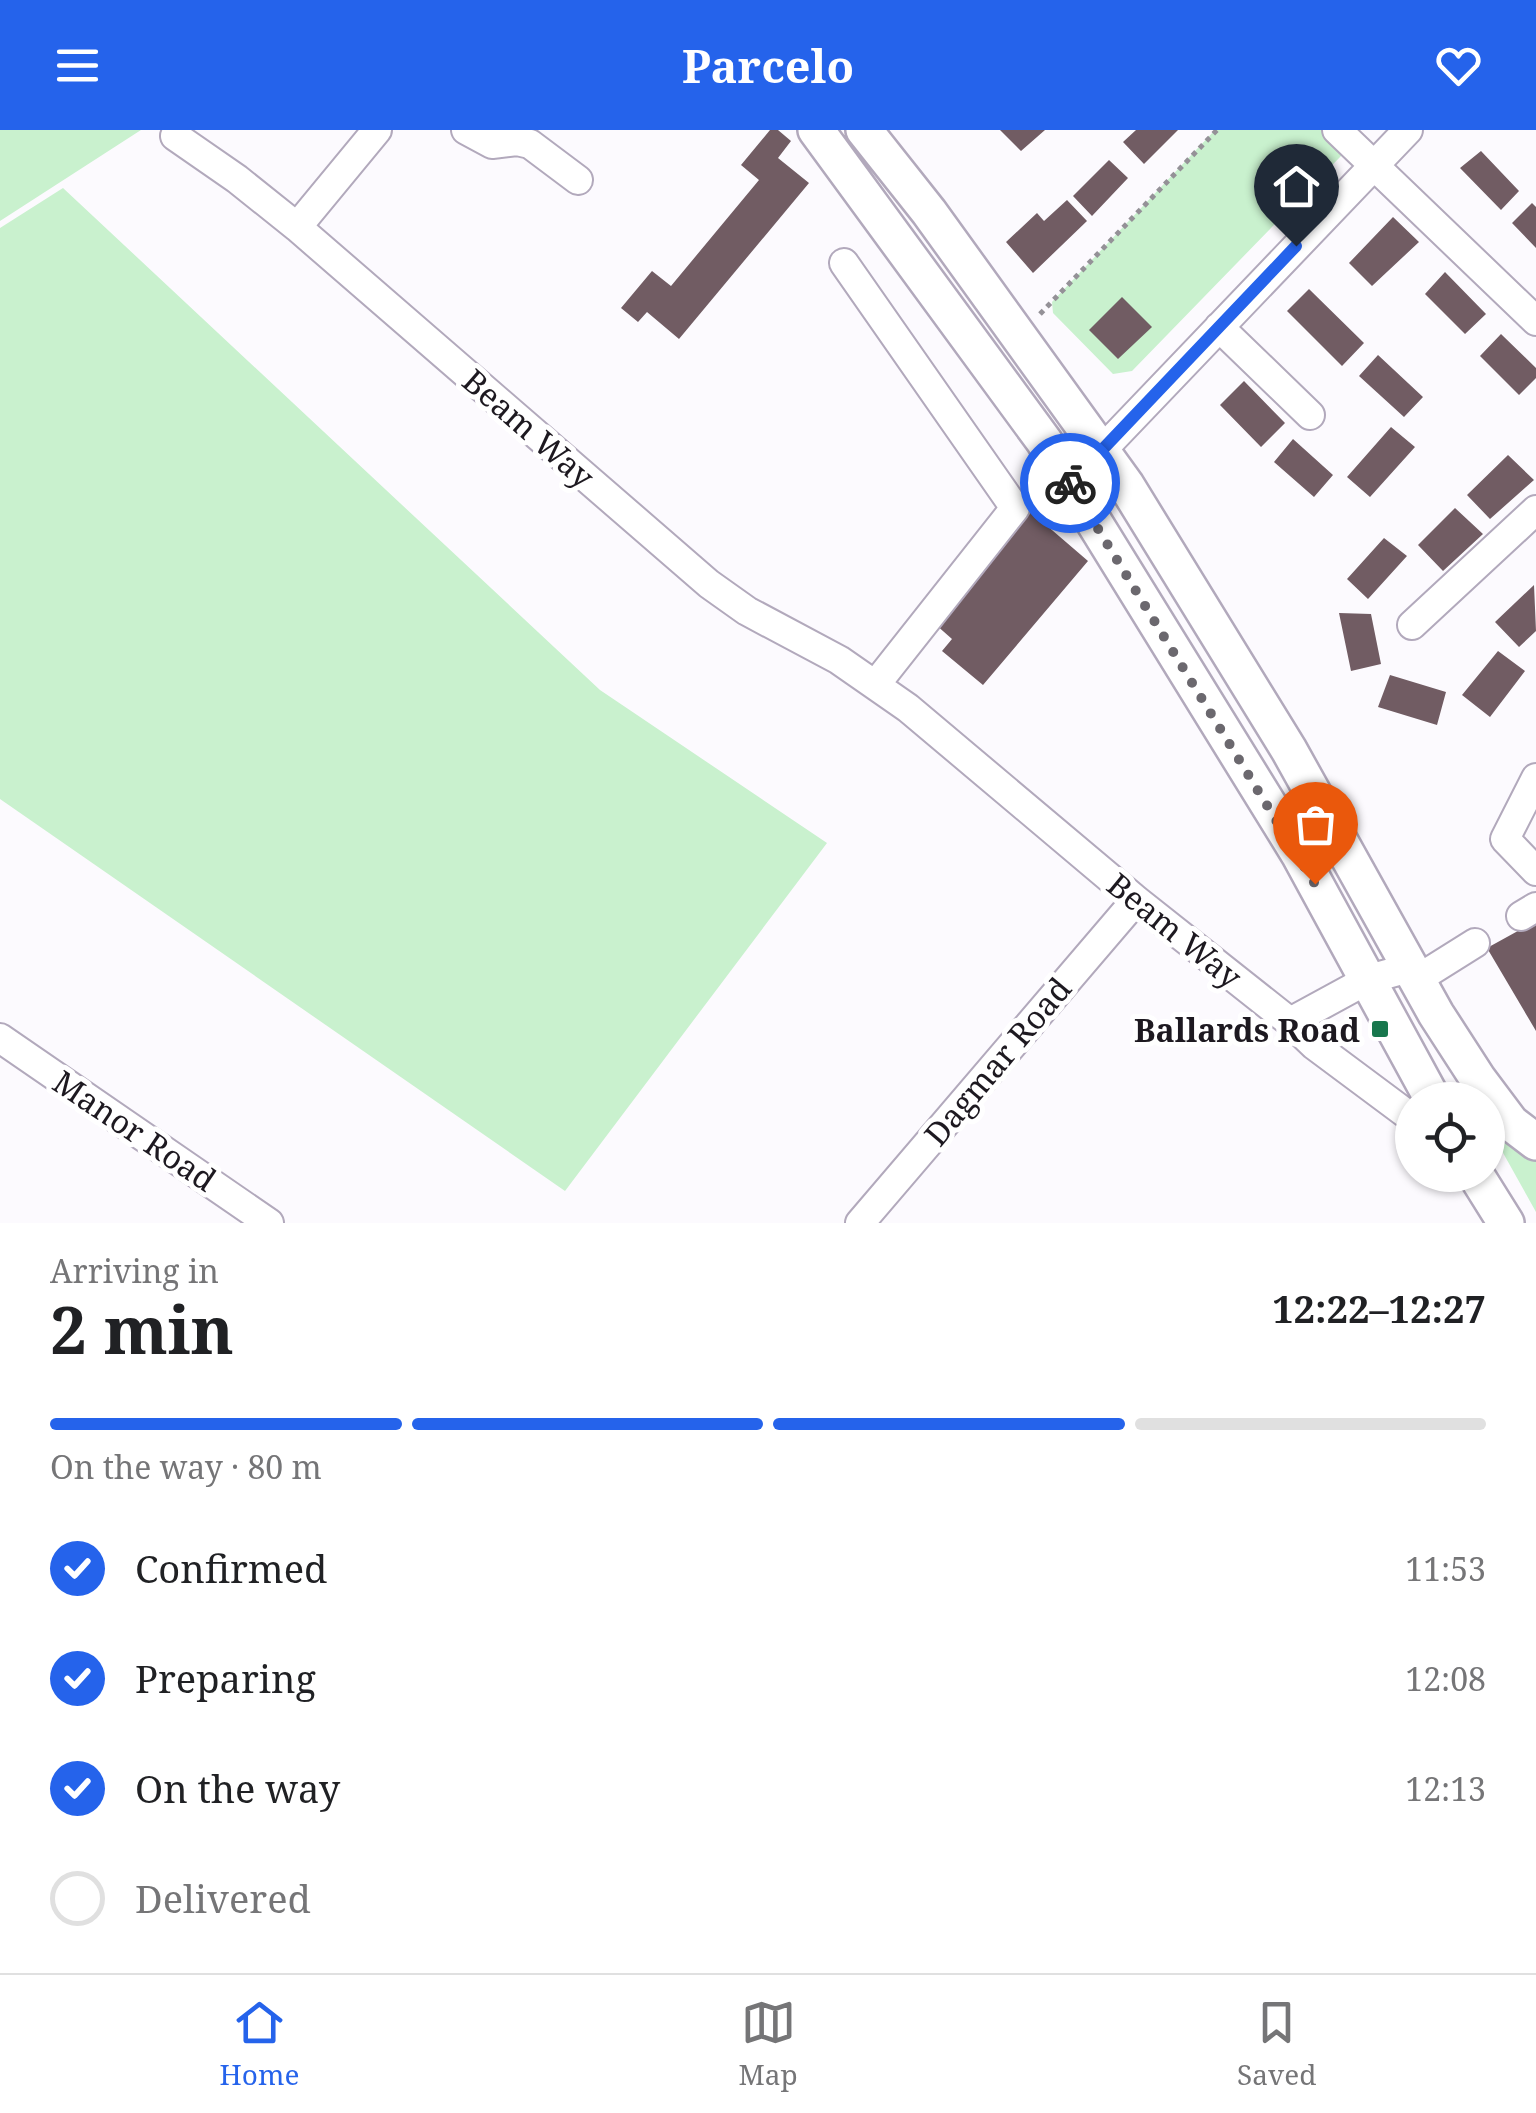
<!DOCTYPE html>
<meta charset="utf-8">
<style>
:root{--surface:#fff;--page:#f2f2f2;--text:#202124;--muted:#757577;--line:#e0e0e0;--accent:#2563eb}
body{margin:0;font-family:"Noto Serif",serif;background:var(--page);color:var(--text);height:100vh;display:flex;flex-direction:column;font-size:38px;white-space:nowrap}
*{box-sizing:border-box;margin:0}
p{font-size:32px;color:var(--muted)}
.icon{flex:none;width:55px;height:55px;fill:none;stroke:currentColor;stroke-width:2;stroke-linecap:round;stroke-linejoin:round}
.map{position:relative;height:1093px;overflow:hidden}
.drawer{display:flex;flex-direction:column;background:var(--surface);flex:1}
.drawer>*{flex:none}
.tools{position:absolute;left:1395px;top:952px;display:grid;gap:20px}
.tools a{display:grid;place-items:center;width:110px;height:110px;border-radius:50%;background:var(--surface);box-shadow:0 2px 8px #0004;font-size:50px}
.pin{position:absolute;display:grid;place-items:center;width:85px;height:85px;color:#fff;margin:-102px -42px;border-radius:50% 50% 50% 0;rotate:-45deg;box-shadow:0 0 10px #0007}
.pin .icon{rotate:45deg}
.courier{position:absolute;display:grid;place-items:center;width:100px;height:100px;margin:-50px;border:8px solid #2563eb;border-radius:50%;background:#fff;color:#222;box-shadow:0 2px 12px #0007}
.headline em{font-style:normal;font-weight:700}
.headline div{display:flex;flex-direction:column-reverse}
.headline{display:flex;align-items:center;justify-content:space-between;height:170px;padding:0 50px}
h1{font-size:65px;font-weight:700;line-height:75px}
.bar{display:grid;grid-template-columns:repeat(4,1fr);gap:15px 10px;align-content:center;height:120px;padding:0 50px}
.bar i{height:12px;border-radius:8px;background:var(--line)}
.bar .selected{background:var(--accent)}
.bar p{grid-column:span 4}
ol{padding:0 50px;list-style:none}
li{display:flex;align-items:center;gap:30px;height:110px}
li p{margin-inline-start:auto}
li .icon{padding:10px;border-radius:50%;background:var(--accent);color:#fff;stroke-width:4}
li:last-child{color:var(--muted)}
li i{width:55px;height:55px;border:5px solid var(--line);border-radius:50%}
header{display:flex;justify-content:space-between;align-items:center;height:130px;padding:0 50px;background:var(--accent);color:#fff;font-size:45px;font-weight:700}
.dock{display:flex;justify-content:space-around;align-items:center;height:140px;border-top:2px solid var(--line);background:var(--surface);font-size:28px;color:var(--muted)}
.dock a{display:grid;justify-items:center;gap:5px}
.dock .selected{color:var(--accent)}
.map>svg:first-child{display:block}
</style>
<header><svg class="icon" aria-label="menu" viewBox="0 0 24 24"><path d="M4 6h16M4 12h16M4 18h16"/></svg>Parcelo<svg class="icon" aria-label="heart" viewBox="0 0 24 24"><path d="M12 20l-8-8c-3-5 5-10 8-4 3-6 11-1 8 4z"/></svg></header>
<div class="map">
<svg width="1536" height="1093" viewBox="0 0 1536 1093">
<rect width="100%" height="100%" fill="#fcfafe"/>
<path fill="#c9f1ce" d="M0,0H141L0,91Z
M1215,0H1334L1340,7L1342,25L1132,241L1113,244L1053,183L1052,172Z
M63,58L600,560L827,713L565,1061L0,669V98Z
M1488,970L1536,1014V1082L1488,996Z"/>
<path fill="#715c63" d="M770,0H778L791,11L778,28L809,53L679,209L647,182L638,192L621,178L652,141L671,156L759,50L741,35Z
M1000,0H1045L1021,21Z
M1136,0H1178L1144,34L1123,12Z
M1481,21L1519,61L1501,80L1460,38Z
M1109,30L1128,48L1092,86L1073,66Z
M1067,70L1087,91L1033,143L1006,112L1037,83L1044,91Z
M1532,73L1536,77V118L1512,93Z
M1393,87L1419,112L1372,156L1349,133Z
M1445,142L1486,184L1465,204L1425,164Z
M1309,159L1364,213L1342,236L1287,181Z
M1122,167L1152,197L1118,229L1089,200Z
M1501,204L1536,238V248L1519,265L1480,226Z
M1378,225L1423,267L1404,287L1359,246Z
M1244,251L1285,293L1261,317L1220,275Z
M1391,297L1415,317L1370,367L1347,347Z
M1293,309L1333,345L1314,367L1274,332Z
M1508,325L1534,350L1490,389L1467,365Z
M1455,378L1483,404L1443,441L1418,415Z
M1031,382L1088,431L983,555L942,521L952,509L935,494Z
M1384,408L1407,426L1368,469L1347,449Z
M1534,455L1536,501L1519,517L1495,492Z
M1339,483L1371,484L1381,534L1351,541Z
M1498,521L1525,541L1490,587L1462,565Z
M1390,545L1446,562L1437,595L1378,577Z
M1536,791V901L1487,818Z"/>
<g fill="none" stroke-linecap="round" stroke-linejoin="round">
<g stroke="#b2a9bc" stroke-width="32">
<path id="minor" d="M377,0L297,97L709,454L747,481L839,530L908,578L1136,770L1290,892L1314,915L1412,988
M466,0L492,14L517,11L530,14L578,50
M1337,0L1536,191
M175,6L237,49L297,97
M844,133L1015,378L876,554
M1219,197L1310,285
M1102,320L1408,0
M1412,495L1536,380
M1536,648L1505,709L1536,741
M1521,786L1536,777
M1416,850L1475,813
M1290,892L1369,849L1409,838
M0,908L269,1093
M860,1093L1136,770"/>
</g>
<g stroke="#b2a9bc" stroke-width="40">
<path id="major" d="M816,0L1044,311L1299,724L1433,970
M864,0L929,82L1126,355L1289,620L1436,884L1478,949L1511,993L1536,1012
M1476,1045L1506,1093"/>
</g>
<path stroke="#949197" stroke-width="5" stroke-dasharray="5 5" stroke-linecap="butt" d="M1040,184L1217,0"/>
<use href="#minor" stroke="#fff" stroke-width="28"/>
<use href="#major" stroke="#fff" stroke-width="35"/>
</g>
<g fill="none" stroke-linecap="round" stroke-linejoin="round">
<path stroke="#6b686e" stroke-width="10" stroke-dasharray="0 18" d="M1070,353L1315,754"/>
<path stroke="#2563eb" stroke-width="12" d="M1070,353L1066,346L1102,320L1296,116"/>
</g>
<rect fill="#18774d" stroke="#fff" stroke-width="4" x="1370" y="889" width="20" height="20" rx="5"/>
<g text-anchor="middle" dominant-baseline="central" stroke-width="10" stroke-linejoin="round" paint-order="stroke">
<g font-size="32" fill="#1d1920" stroke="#fff">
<text transform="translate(529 298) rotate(41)">Beam Way</text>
<text transform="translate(1175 800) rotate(39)">Beam Way</text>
<text transform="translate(997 931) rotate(-50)">Dagmar Road</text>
<text transform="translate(135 1000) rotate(34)">Manor Road</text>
</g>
<g font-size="32" font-weight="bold" fill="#1d1920" stroke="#fff" text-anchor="end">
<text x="1360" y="899">Ballards Road</text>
</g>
</g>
</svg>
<div class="tools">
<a><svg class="icon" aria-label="locate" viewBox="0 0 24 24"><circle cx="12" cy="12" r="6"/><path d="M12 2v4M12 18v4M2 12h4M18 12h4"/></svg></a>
</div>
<div class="pin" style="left:1315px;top:754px;background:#ea580c"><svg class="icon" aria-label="bag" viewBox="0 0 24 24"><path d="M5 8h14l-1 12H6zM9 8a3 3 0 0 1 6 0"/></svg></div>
<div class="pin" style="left:1296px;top:116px;background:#1f2937"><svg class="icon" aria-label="home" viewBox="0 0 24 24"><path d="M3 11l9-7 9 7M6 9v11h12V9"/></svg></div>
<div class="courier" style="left:1070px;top:353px"><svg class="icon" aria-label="bike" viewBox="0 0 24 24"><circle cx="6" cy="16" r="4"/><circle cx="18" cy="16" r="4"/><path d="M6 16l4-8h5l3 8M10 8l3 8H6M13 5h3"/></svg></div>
</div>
<section class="drawer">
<div class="headline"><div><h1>2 min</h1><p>Arriving in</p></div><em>12:22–12:27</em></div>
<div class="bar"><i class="selected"></i><i class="selected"></i><i class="selected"></i><i></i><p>On the way · 80 m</p></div>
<ol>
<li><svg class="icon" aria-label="check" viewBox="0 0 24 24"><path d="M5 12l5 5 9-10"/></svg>Confirmed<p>11:53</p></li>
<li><svg class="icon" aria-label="check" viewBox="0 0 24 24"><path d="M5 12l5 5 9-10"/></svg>Preparing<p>12:08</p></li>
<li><svg class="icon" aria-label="check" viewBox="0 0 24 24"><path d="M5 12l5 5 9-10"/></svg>On the way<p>12:13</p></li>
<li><i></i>Delivered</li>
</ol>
</section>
<nav class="dock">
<a class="selected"><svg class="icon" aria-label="home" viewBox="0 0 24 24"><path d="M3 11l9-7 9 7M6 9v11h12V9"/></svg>Home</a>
<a><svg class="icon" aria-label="map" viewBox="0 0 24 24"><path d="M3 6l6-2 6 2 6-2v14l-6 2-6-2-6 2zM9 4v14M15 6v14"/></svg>Map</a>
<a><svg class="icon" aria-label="saved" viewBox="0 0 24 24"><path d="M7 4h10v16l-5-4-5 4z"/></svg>Saved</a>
</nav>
